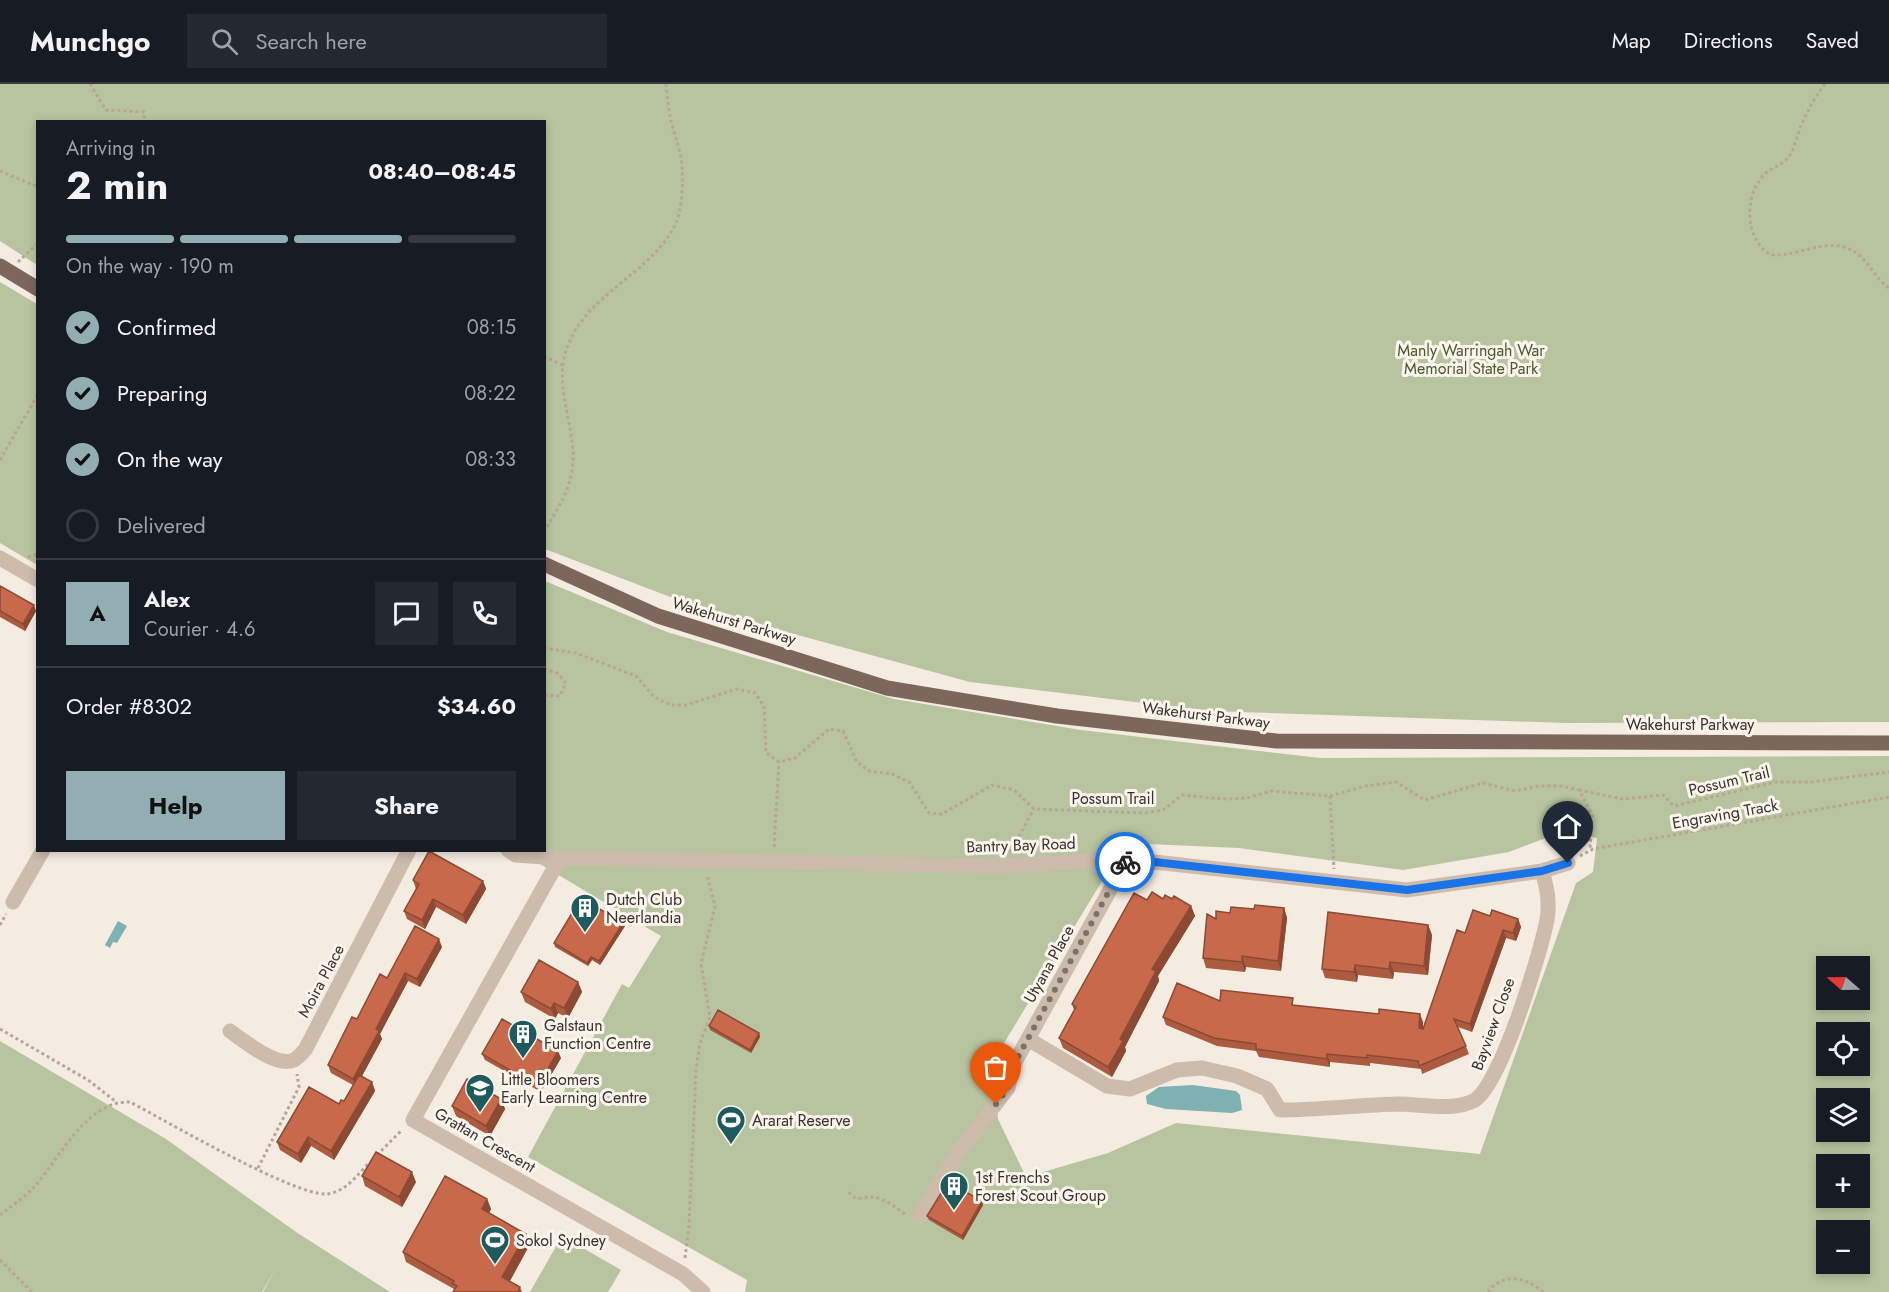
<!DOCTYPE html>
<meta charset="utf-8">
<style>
:root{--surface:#171b24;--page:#242831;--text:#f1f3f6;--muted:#9ea1a6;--line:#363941;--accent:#92aeb2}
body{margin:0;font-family:Jost,sans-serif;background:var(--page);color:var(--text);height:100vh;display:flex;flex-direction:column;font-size:22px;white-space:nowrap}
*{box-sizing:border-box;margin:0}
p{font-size:20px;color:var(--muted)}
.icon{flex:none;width:33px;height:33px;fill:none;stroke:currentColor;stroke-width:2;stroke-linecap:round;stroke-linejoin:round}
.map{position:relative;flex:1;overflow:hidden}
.drawer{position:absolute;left:36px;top:36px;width:510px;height:732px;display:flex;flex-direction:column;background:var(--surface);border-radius:0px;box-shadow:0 3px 9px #0003}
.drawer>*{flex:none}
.needle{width:39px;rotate:290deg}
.buttons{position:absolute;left:1816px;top:872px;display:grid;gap:12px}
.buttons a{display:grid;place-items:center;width:54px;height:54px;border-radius:0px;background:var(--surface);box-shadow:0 3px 9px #0003;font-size:30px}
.pin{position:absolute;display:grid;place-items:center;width:51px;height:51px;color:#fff;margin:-62px -26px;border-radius:50% 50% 50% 0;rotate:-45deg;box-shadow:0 0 6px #0007}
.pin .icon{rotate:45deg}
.courier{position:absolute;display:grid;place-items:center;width:60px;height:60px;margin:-30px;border:4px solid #1a73e8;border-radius:50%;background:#fff;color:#222;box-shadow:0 2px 8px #0007}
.summary em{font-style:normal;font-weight:700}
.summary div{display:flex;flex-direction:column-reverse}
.summary{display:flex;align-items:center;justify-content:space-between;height:102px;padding:0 30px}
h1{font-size:39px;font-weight:700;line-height:45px}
.bar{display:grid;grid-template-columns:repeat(4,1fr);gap:9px 6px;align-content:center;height:72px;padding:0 30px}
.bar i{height:8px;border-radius:4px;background:var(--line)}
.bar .on{background:var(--accent)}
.bar p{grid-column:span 4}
.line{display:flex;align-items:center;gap:15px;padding:0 30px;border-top:2px solid var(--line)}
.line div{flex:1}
.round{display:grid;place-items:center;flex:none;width:63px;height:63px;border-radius:0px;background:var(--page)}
ol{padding:0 30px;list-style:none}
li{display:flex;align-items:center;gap:18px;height:66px}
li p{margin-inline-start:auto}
li .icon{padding:6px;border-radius:50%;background:var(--accent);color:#111;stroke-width:4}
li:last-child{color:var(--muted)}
li i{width:33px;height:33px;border:3px solid var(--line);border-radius:50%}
.button{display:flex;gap:12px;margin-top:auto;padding:12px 30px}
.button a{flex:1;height:69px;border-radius:0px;background:var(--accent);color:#111;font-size:24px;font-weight:700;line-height:69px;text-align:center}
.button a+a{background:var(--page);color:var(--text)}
header{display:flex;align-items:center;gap:36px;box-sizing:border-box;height:84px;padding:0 30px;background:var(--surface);border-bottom:2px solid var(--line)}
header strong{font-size:28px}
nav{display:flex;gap:33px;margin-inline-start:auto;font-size:21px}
.search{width:420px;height:54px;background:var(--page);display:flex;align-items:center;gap:15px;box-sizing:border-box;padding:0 21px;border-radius:0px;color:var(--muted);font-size:22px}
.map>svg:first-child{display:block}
</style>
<header>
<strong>Munchgo</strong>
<div class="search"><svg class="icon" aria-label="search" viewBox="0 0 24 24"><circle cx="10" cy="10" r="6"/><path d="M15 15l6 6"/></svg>Search here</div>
<nav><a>Map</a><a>Directions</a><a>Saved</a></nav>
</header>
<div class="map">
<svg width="1889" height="1208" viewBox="0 0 1889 1208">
<rect width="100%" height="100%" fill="#f4ebe1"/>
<path fill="#b8c4a0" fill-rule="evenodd" d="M0,0H1889V638L1567,639L1209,627L970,598L699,524L545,465L544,38H38L37,181L0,157Z
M0,198L37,220V481L0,459Z
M545,497L667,548L894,615L1081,646L1320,674L1889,672V1208H745L747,1196L528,1073L622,900L629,904L661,852L518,767L544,766ZM1562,748L1597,754L1593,788L1576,799L1480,1070L1176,1039L1108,1069L1026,1093L998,1035L992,979L1125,759L1239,764L1403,786L1509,768ZM1827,882H1860V915H1827ZM1827,948H1860V981H1827ZM1827,1014H1860V1047H1827ZM1827,1080H1860V1113H1827ZM1827,1146H1860V1179H1827Z
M0,957L166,1055L296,1148L390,1208H263L275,1186L262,1208H0Z
M562,1152L621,1186L608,1208H530Z"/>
<path fill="#7fb0b2" d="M118,837L127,842L117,859L113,858L110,864L105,861Z
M1193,1001L1236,1007L1240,1011L1242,1026L1232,1029L1166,1025L1147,1020L1146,1012L1159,1003Z"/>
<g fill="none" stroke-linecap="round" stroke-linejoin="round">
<path stroke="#b9a596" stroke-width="3" stroke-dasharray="3 3" stroke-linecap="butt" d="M90,0L106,26L144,28L145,38
M1825,0C1814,14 1807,28 1800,44C1797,53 1794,66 1788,74C1781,82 1769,84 1762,93C1744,114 1745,156 1771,171C1803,173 1833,147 1861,173C1871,182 1877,196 1889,204
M0,87L38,103
M18,178L38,159
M544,272L564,282
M0,376L38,310
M544,448C557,426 572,404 573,377C575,341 553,301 567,264C586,209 652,190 676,139C682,126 683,99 682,85C682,67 673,49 670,32C668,21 667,10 666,0
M28,473L38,470
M544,564L576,569L636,592L654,613L670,621H686L737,605L755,609L764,622L766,669L779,678L795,674L829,645L843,647L857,678L869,687L892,690L909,698L929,729L942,730L992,701L1014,706L1034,725L1145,729L1163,726L1182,711L1225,715L1247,714L1272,707L1330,712L1366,702L1396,698L1425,716L1483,699L1515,707L1539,702H1561L1579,706L1592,730L1590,766
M544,585L557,589L566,599L560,612L544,611
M1579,706L1623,715L1663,711L1674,722L1776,698H1811L1889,688
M1330,712L1334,785
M774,763L779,678
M1010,768L1034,725
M1580,772L1593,765L1889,713
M0,841L6,830
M0,945L88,996L115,1017
M377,1071L402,1046
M258,1084L299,1003L297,990
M849,1108C856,1119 864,1112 875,1113C885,1115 897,1124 905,1130
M0,1131C11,1122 24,1114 33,1104C59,1076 86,1016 130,1018C166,1037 293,1111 326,1110C345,1109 358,1090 370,1078
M685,1174L689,1142L696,986L700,959L710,933L701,880L715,822L707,791
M0,1176L32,1208
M1488,1208C1503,1188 1526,1193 1543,1208"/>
<path stroke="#cdbbac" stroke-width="15" d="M0,474L38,496
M508,766L515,771L560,774L1001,782L1127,775L1407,806L1542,787L1568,779
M560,774L413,1036L683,1190L703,1208
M13,818L43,766
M230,947C244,957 277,984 294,976C298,974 302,969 305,966L409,766
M1028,955L1107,1002L1130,1005L1177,986L1202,984L1237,992L1267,1005L1280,1026C1320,1026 1359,1021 1398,1020C1421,1020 1454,1028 1475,1016C1501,999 1540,871 1547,836C1550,818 1547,804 1542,787
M919,1133L958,1069L1008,1004L1013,982L1127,775"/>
<path stroke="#7d675c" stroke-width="15" d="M0,182L38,205
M544,480L658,532L887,604L1057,632L1276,657L1889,659"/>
</g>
<path fill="#ac5a40" d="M0,502L36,527L25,547L0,533Z
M413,796L483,797L486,805L466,840L436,823L425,845L407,835L404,827L416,805Z
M1163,815H1172L1191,822L1195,832L1158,892L1159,897L1125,963L1126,967L1112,993L1063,964L1059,954L1074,926L1072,920L1147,816Z
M1284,824L1287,834L1281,887L1246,883L1245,888L1206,884L1203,874L1216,835L1230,829L1254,825Z
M1490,832L1518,835L1521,843L1516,857L1506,854L1472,948L1458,943L1469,970L1422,990L1421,985L1370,979V982L1330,978V983L1259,973L1256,967L1217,962L1166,941L1163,933L1220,917L1296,921L1423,938V945L1465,849Z
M623,839L625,842L600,881L592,876L588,882L555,863L554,859Z
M1428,841L1432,851L1428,891L1394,888L1393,895L1358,891L1357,898L1325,894L1322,885Z
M442,863L420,903L408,897L380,950L382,955L362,992L372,998L375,1007L334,1076L311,1062L301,1079L280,1066L277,1058L344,1017L353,1001L331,989L328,981L357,935L387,894Z
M578,898L582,908L568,934L558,929L555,935L525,918L521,908Z
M709,942L759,949L760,953L751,969L710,946Z
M482,970L561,974L541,1008L485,976Z
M501,1015L505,1025L490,1052L456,1032L452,1022Z
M362,1092L416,1098L402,1123L365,1102Z
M487,1115L491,1125L489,1129L526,1150L530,1160L510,1197L520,1203L522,1208H453L454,1205L406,1178L403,1168Z
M982,1117L983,1121L963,1156L929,1136L927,1132Z"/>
<path fill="#8c4a34" d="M34,521L36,527L25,547L23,540Z
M483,797L486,805L466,840L463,831Z
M433,815L436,823L425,845L422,836Z
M1191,822L1195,832L1158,892L1159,897L1125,963L1126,967L1112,993L1108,983L1152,885Z
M1284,824L1287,834L1281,887L1278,877Z
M1518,835L1521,843L1516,857L1513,849Z
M623,839L625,842L600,881L599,877Z
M1428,841L1432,851L1428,891L1424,882Z
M1503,846L1506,854L1472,948L1470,940Z
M439,855L442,863L420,903L417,895Z
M1242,872L1246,883L1245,888L1242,878Z
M591,873L592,876L588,882L587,879Z
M1390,878L1394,888L1393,895L1389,885Z
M1355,881L1358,891L1357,898L1354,888Z
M405,889L408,897L380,950L382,955L356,1003L353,995L376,945Z
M578,898L582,908L568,934L564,924Z
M554,919L558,929L555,935L551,925Z
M1420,930L1423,938L1422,953L1419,944Z
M759,949L760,953L751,969L750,966Z
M558,967L561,974L541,1008L538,1002Z
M1327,970L1330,978V983L1327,975Z
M372,998L375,1007L334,1076L331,1067Z
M501,1015L505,1025L490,1052L486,1042Z
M308,1053L311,1062L301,1079L298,1070Z
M412,1088L416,1098L402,1123L399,1113Z
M487,1115L491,1125L485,1135L482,1125Z
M982,1117L983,1121L963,1156L962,1152Z
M526,1150L530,1160L506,1204L502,1193Z"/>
<path fill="#c8694b" stroke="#8c4a34" stroke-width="1.5" d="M0,502L34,521L23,540L0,527Z
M429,767L483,797L463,831L433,815L422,836L404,827L419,800L413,796Z
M1152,808L1163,815L1165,811L1172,815L1174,812L1191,822L1152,885L1156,887L1120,955L1123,957L1108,983L1059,954L1076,923L1072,920L1134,809L1147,816Z
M581,814L623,839L599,877L591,873L587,879L554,859Z
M1255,821L1284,824L1278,877L1242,872V878L1203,874L1207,830L1216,835V827L1230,829L1231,823L1254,825Z
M1473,826L1490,832L1492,826L1518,835L1513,849L1503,846L1470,940L1454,935L1466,962L1419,982L1418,977L1367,971V974L1327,970V975L1256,965V960L1214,954L1163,933L1177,899L1220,917L1221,906L1293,914L1292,921L1379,930V925L1420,930L1419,944L1423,945L1457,846L1465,849Z
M1328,828L1428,841L1424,882L1390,878L1389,885L1355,881L1354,888L1322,885Z
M415,842L439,855L417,895L405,889L376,945L379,947L353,995L328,981L352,933L357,935L380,890L387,894Z
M539,876L578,898L564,924L554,919L551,925L521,908Z
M718,926L759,949L750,966L709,942Z
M502,935L558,967L538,1002L482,970Z
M359,991L372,998L331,1067L308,1053L298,1070L277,1058L309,1003L339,1020L341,1016L344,1017Z
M467,995L501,1015L486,1042L452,1022Z
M376,1068L412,1088L399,1113L362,1092Z
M445,1092L487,1115L482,1125L526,1150L502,1193L520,1203L518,1208H453L457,1202L452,1199L454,1197L403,1168Z
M948,1098L982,1117L962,1152L927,1132Z"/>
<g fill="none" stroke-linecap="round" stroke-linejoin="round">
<path stroke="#7c716b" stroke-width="6" stroke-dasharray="0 10.8" d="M996,1020L1008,1004L1013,982L1125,778"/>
<path stroke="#1a73e8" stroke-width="8" d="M1125,778L1127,775L1407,806L1542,787L1568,779"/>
</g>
<defs>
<g id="building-pin" transform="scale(1.5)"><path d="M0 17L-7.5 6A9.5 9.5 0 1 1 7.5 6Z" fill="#1f5a5e" stroke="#fbf5ee"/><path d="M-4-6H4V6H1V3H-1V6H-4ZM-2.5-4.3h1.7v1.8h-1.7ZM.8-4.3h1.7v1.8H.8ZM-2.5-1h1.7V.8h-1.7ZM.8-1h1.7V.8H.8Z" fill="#fff"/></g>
<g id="school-pin" transform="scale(1.5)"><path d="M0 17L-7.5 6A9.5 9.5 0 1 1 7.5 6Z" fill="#1f5a5e" stroke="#fbf5ee"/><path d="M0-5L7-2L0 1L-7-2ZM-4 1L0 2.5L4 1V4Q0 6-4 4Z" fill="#fff"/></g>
<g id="stadium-pin" transform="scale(1.5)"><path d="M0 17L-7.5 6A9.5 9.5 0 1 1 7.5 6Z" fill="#1f5a5e" stroke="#fbf5ee"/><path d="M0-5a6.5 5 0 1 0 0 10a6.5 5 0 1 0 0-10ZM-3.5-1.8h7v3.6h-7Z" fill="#fff"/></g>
</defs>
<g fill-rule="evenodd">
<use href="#building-pin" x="585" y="824"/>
<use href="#building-pin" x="523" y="950"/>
<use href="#school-pin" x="480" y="1004"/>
<use href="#stadium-pin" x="731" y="1036"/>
<use href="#building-pin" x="954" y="1102"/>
<use href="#stadium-pin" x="495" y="1156"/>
</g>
<g text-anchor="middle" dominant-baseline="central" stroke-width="6" stroke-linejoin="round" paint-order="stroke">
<g font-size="16" fill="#4a5a2e" stroke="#fbf5ee">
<text x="1471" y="266">Manly Warringah War<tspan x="1471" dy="18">Memorial State Park</tspan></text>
</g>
<g font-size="16" fill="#3b302b" stroke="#fbf5ee">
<text transform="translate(734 537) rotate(17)">Wakehurst Parkway</text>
<text transform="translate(1206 631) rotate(7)">Wakehurst Parkway</text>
<text x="1690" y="640">Wakehurst Parkway</text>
<text transform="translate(1729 697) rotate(-13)">Possum Trail</text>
<text x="1113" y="714">Possum Trail</text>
<text transform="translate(1725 730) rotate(-10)">Engraving Track</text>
<text transform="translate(1021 761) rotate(-2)">Bantry Bay Road</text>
<text transform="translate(1049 880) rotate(-61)">Utyana Place</text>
<text transform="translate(321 897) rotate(-62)">Moira Place</text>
<text transform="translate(1493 940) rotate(-70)">Bayview Close</text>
<text transform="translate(485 1056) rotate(30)">Grattan Crescent</text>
</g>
<g font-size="16" fill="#3b302b" stroke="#fbf5ee" text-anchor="start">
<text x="606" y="815">Dutch Club<tspan x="606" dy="18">Neerlandia</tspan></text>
<text x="544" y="941">Galstaun<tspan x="544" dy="18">Function Centre</tspan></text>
<text x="501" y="995">Little Bloomers<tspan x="501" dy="18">Early Learning Centre</tspan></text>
<text x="752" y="1036">Ararat Reserve</text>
<text x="975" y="1093">1st Frenchs<tspan x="975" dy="18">Forest Scout Group</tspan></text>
<text x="516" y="1156">Sokol Sydney</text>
</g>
</g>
</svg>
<div class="buttons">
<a><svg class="needle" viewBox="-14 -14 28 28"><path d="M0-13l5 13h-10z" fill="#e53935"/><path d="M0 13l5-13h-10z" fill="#9ea1a6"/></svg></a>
<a><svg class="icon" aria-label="locate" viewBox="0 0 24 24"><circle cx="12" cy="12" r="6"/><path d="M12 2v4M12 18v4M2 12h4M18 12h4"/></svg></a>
<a><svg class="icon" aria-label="layers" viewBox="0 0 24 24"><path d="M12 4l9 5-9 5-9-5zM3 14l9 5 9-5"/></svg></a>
<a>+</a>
<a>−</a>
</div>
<div class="pin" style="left:996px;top:1020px;background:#ea580c"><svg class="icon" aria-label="bag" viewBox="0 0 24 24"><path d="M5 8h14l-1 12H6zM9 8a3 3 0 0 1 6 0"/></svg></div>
<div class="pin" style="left:1568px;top:779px;background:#1f2937"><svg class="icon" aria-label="home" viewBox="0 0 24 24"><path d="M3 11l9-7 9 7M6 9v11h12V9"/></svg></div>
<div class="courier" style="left:1125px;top:778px"><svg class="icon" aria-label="bike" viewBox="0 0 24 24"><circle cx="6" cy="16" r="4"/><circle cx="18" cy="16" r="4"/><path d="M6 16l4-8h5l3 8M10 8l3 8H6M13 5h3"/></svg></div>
<section class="drawer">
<div class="summary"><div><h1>2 min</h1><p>Arriving in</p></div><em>08:40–08:45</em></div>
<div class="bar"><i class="on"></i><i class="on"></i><i class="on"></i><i></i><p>On the way · 190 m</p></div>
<ol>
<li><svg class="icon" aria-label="check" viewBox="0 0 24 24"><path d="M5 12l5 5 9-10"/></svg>Confirmed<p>08:15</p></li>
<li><svg class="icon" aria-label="check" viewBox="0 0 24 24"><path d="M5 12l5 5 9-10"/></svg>Preparing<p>08:22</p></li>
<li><svg class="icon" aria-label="check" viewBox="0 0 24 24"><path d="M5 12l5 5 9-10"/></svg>On the way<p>08:33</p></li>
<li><i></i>Delivered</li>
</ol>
<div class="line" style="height:108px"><b class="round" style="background:var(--accent);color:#111">A</b><div><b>Alex</b><p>Courier · 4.6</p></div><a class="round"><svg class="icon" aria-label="chat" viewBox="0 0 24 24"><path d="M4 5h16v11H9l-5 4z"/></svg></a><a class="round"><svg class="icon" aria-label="phone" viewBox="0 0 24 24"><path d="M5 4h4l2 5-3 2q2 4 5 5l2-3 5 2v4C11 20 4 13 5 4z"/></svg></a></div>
<div class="line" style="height:78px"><div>Order #8302</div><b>$34.60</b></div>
<div class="button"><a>Help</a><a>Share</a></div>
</section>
</div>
